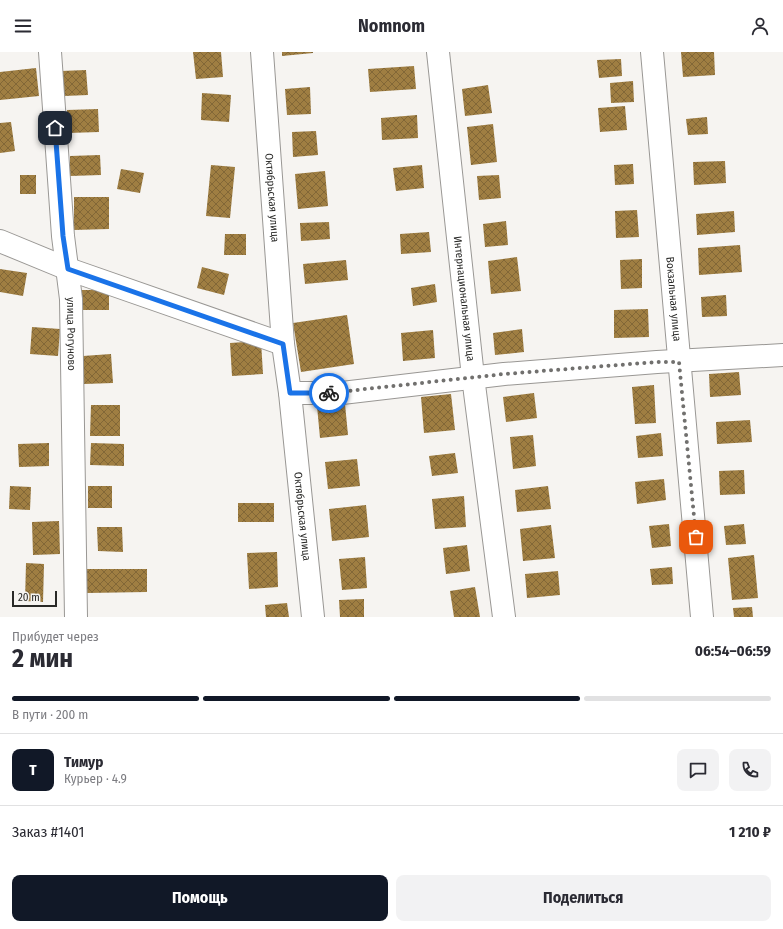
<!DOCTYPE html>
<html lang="ru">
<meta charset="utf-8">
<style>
:root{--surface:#fff;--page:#f2f2f3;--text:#2b2b33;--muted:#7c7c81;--line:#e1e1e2;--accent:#111827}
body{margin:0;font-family:"Fira Sans Condensed",sans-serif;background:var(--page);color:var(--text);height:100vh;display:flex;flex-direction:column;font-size:15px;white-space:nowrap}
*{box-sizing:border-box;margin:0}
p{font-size:13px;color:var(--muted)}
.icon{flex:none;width:22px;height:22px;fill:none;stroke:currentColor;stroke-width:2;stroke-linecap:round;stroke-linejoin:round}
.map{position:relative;height:565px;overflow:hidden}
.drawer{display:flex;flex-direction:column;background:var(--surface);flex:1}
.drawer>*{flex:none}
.scale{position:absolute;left:12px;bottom:10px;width:45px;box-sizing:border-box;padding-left:4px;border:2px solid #292927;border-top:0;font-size:11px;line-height:14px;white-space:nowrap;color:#292927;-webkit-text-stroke:3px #f6f4f1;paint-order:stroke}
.pin{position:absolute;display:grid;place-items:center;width:34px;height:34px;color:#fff;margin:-17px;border-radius:8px;box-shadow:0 2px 6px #0006}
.courier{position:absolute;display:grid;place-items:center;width:40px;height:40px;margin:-20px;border:3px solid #1a73e8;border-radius:50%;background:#fff;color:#222;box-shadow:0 1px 5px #0007}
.headline em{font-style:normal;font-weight:700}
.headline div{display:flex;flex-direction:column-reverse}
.headline{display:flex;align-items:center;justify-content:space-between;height:68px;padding:0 12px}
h1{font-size:26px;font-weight:700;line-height:30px}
.bar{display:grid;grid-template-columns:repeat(4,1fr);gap:6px 4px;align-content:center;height:48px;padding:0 12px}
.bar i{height:5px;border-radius:3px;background:var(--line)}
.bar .active{background:var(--accent)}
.bar p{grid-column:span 4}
.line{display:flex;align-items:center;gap:10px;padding:0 12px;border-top:1px solid var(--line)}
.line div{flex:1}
.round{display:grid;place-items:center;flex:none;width:42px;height:42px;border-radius:8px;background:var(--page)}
.action{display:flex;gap:8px;margin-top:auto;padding:8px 12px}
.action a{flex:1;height:46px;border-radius:8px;background:var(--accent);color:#fff;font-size:16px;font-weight:700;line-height:46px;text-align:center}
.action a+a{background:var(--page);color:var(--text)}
header{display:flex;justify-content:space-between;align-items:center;height:52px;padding:0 12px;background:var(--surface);font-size:18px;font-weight:700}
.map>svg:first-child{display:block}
</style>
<header><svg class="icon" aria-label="menu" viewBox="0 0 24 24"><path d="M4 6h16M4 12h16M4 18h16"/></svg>Nomnom<svg class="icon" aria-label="person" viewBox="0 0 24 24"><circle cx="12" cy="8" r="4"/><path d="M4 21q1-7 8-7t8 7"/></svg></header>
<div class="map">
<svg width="783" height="565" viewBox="0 0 783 565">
<defs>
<pattern id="building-cross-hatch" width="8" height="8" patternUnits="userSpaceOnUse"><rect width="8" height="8" fill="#9f7e42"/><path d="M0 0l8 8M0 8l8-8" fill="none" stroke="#826737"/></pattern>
</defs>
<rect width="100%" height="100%" fill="#f6f4f1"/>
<path fill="url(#building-cross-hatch)" d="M193,0H221L223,25L196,27Z
M282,0H313V1L282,4Z
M681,0H714L715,23L683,25Z
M621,7L622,24L599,26L597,8Z
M414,14L416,37L370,40L368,17Z
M36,16L39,44L0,48V20Z
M86,18L88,43L64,44L61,19Z
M633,29L634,50L611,51L610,31Z
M488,33L492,61L465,64L462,37Z
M310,35L311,62L287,63L285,37Z
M202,41L231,43L229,70L201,68Z
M625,54L627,78L600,80L598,56Z
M98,57L99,80L68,81L67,58Z
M417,63L418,86L382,88L381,66Z
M707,65L708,82L688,83L686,67Z
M11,70L15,99L0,101V71Z
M493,72L497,110L471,113L467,75Z
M316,79L318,103L293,105L292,80Z
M100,103L101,123L70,124V104Z
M725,109L726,131L694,133L693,110Z
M633,112L634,132L615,133L614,113Z
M211,113L235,115L230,166L206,164Z
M422,113L424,136L396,139L393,116Z
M121,117L144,121L140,141L117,137Z
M325,119L328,154L298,157L295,122Z
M20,123H36V142H20Z
M499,123L501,146L479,148L477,124Z
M74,145H109V177L74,178Z
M637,158L639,185L616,186L615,159Z
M734,159L735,180L697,183L696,162Z
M506,169L508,193L485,195L483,172Z
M329,170L330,187L301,189L300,171Z
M429,180L431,200L401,202L400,182Z
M225,182H246V203H224Z
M740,193L742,220L699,223L698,196Z
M517,205L521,239L491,242L488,209Z
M642,207V236L621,237L620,208Z
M346,208L348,228L305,232L303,212Z
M202,215L229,222L224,243L197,236Z
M0,217L27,221L23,244L0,240Z
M435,232L437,250L413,254L411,236Z
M78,238H109V258H78Z
M726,243L727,264L702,265L701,245Z
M648,257L649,285L614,286V258Z
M347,263L354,312L301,320L293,271Z
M32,275L60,277L58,304L30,302Z
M522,277L524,300L495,303L493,281Z
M433,278L435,306L403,309L401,281Z
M261,289L263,322L232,324L230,291Z
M111,302L113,331L84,332L83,304Z
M739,320L741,343L710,345L709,322Z
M654,333L656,371L635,372L632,335Z
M534,341L537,366L506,370L503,345Z
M451,342L455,378L424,381L421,345Z
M345,352L348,383L320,386L317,354Z
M91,353H120V384H90Z
M750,368L752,390L717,392L716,370Z
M661,381L663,404L638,406L636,384Z
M533,383L536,414L513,417L510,385Z
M49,391V414L19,415L18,392Z
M91,391L124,392V414L90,413Z
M455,401L458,421L432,424L429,404Z
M357,407L360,434L328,437L325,410Z
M744,418L745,442L720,443L719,419Z
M664,427L666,448L637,452L635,430Z
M10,434L31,435L30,458L9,457Z
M88,434H112V456H88Z
M548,434L551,457L517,460L515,438Z
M464,444L466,475L435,477L432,447Z
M238,451H274V470H238Z
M366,453L369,485L332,489L329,457Z
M59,469L60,502L33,503L32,470Z
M669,472L671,494L652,496L649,474Z
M744,472L746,492L726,493L724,474Z
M551,473L555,506L523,509L520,477Z
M97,475H122L123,500L98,499Z
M467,493L470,519L446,522L443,496Z
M277,500L278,535L249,537L247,501Z
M754,503L758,546L732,548L728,506Z
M365,505L367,536L342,538L339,507Z
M26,511L44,512L43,550L25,549Z
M672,515L673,532L652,533L650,517Z
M87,517H147V540L87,541Z
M558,519L560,543L527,546L525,522Z
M475,535L480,565H454L450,539Z
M364,547V565H340L339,548Z
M287,551L289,565H266L265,553Z
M752,555L753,565H734L733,556Z"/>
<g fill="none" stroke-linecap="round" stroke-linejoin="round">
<g stroke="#999794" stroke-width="24">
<g id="minor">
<path id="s1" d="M50,0L63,184L71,247L76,565"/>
<path id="s2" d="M262,0L283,292L290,341H342L504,322L657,310L783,303"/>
<path id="s3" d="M438,0L473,325L504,565"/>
<path id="s4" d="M652,0L702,565"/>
<path d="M0,189L68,217L283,292"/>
<path id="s5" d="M290,341L313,565"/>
</g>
</g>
<use href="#minor" stroke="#fff" stroke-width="22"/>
</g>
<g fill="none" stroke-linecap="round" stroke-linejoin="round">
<path stroke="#71706e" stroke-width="4" stroke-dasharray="0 7.2" d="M329,341L504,322L657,310H679L696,485"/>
<path stroke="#1a73e8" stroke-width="5" d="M55,76L63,184L68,217L283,292L290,341H329"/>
</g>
<g text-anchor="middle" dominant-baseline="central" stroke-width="3" stroke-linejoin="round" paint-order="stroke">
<g font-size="11" fill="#292927" stroke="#f6f4f1">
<text stroke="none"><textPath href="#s2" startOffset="146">Октябрьская улица</textPath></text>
<text stroke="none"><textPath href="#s3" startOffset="248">Интернациональная улица</textPath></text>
<text stroke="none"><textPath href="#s4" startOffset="248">Вокзальная улица</textPath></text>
<text stroke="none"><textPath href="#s1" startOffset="283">улица Рогуново</textPath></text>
<text stroke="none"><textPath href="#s5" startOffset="124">Октябрьская улица</textPath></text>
</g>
</g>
</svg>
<div class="scale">20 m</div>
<div class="pin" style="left:696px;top:485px;background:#ea580c"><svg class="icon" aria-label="bag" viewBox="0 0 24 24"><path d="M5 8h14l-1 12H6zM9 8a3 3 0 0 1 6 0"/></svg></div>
<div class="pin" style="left:55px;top:76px;background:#1f2937"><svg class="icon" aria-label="home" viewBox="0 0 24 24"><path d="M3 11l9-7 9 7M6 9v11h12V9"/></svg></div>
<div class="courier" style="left:329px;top:341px"><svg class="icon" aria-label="bike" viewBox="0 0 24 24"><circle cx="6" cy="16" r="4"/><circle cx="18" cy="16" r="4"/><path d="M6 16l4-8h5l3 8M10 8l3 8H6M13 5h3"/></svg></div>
</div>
<section class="drawer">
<div class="headline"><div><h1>2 мин</h1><p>Прибудет через</p></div><em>06:54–06:59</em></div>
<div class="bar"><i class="active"></i><i class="active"></i><i class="active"></i><i></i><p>В пути · 200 m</p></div>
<div class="line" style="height:72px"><b class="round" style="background:var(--accent);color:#fff">Т</b><div><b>Тимур</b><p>Курьер · 4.9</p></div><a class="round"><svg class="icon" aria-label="chat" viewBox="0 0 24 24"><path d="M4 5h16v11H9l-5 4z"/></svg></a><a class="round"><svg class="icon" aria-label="phone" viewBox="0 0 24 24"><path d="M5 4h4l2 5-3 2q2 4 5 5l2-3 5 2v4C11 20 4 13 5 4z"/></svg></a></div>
<div class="line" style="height:52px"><div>Заказ #1401</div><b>1 210 ₽</b></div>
<div class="action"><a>Помощь</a><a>Поделиться</a></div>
</section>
